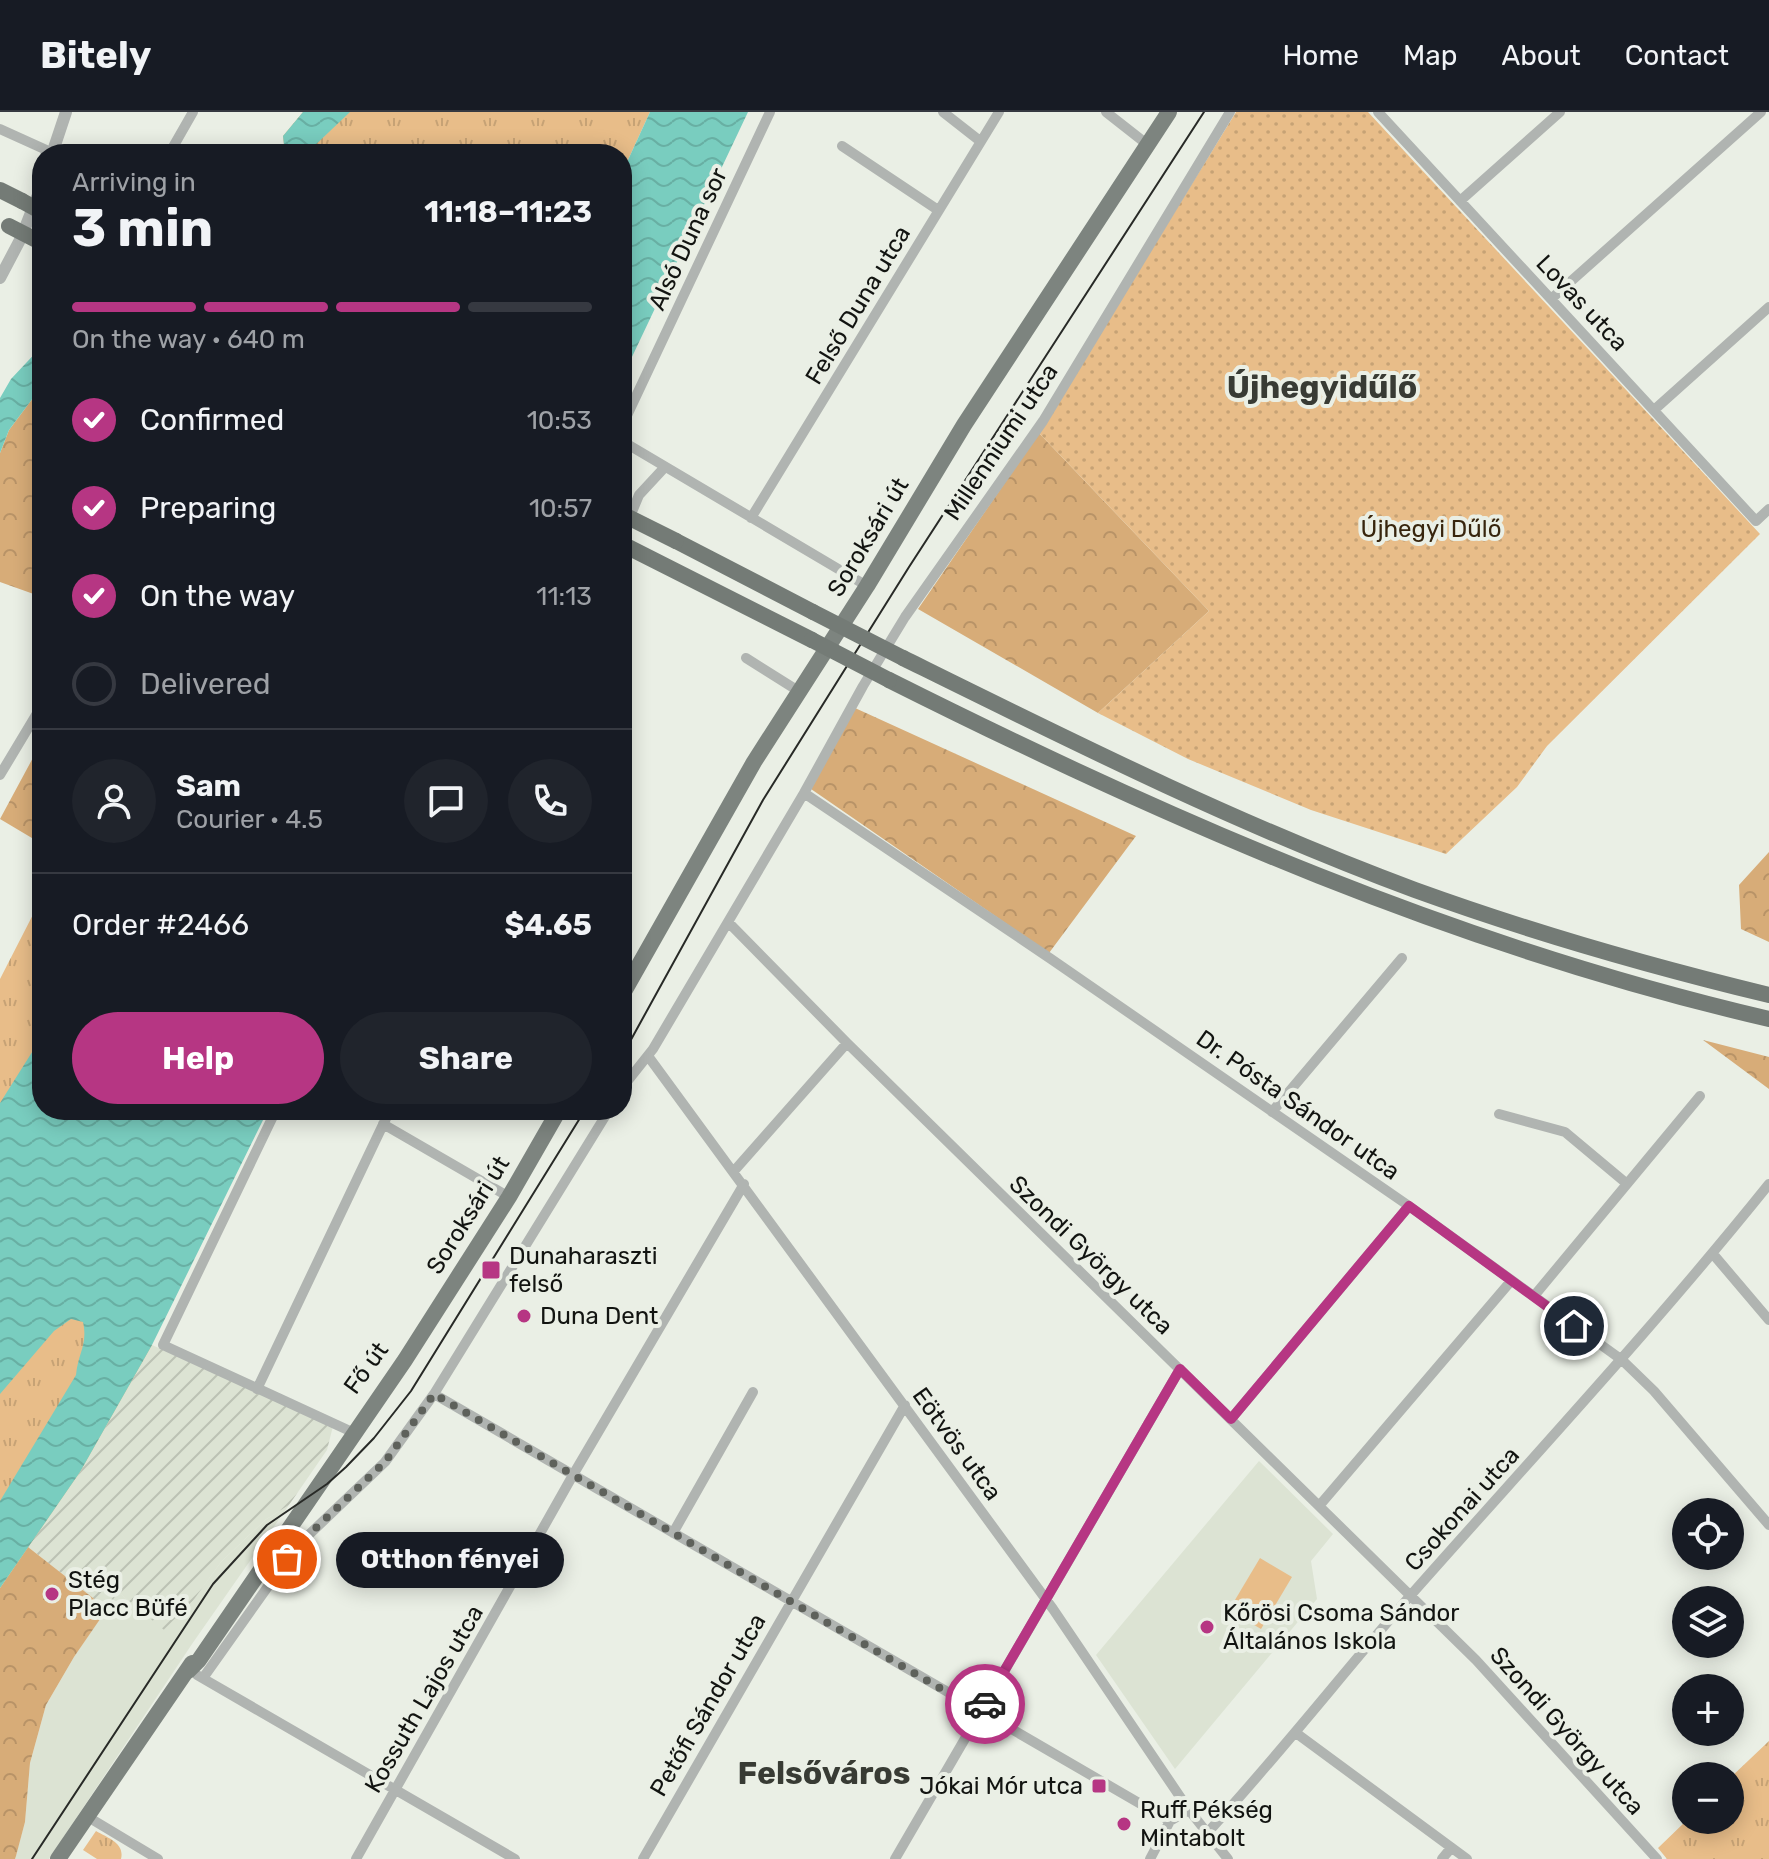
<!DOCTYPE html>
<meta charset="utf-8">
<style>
:root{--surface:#171b24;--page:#20242c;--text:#f1f3f6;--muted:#9ea1a6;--line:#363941;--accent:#b63683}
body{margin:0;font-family:Rubik,sans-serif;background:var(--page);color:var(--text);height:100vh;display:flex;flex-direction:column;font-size:30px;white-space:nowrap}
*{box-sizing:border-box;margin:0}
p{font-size:26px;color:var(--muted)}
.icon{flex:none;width:44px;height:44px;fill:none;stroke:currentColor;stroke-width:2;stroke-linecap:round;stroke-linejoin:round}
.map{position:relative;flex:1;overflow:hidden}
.panel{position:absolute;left:32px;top:32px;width:600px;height:976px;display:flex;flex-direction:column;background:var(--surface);border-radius:32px;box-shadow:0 4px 20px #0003}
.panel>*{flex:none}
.controls{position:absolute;left:1672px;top:1386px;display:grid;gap:16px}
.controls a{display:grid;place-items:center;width:72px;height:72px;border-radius:50%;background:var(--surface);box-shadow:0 4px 20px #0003;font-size:40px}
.pin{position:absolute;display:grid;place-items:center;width:68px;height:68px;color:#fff;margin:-34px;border:4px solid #fff;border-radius:50%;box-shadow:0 2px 8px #0007}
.courier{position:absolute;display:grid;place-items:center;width:80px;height:80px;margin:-40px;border:6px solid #b63683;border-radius:50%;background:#fff;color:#222;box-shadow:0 2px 10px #0007}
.bubble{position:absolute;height:56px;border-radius:28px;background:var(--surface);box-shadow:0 4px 20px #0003;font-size:26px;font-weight:700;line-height:56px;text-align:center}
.headline em{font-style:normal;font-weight:700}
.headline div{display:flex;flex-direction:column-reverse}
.headline{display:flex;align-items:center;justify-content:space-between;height:136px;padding:0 40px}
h1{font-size:52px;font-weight:700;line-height:60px}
.bar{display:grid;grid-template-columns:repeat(4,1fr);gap:12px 8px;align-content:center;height:96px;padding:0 40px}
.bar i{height:10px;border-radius:6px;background:var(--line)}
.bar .on{background:var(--accent)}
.bar p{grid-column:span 4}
.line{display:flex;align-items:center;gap:20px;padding:0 40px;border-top:2px solid var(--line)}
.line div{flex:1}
.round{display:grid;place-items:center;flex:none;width:84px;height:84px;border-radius:42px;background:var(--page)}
ol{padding:0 40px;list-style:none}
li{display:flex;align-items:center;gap:24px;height:88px}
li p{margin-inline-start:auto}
li .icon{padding:8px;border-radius:50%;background:var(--accent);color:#fff;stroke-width:4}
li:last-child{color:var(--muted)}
li i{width:44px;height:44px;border:4px solid var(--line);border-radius:50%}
.cta{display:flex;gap:16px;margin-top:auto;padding:16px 40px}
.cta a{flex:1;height:92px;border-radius:48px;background:var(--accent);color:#fff;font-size:32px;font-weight:700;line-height:92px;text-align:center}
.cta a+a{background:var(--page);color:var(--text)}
header{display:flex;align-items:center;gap:48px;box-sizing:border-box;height:112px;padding:0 40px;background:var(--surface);border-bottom:2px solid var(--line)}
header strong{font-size:38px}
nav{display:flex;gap:44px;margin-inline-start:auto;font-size:28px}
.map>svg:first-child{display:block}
</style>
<header>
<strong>Bitely</strong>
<nav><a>Home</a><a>Map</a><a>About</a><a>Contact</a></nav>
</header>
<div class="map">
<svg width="1769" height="1747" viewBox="0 0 1769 1747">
<defs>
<pattern id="industrial-furrows" width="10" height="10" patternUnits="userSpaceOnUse" patternTransform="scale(2)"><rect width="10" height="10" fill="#dce3d3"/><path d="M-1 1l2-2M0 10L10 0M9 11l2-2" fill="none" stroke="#bcc2b4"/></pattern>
<pattern id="forest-crowns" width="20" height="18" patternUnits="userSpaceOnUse" patternTransform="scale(2)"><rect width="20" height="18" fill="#d7ac78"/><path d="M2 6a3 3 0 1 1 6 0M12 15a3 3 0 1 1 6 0" fill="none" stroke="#b89367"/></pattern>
<pattern id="park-tufts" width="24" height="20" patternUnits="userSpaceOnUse" patternTransform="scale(2)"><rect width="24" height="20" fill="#e8bd89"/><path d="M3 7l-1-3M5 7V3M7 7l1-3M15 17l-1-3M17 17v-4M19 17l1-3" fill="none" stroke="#c6a275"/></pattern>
<pattern id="garden-dots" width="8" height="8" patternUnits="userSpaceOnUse" patternTransform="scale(2)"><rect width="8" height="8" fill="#e8bd89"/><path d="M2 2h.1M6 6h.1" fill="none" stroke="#c6a275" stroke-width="1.8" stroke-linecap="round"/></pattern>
<pattern id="water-waves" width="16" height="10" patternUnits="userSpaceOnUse" patternTransform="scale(2)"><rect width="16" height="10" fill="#79cdbf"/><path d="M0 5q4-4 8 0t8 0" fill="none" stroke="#68afa3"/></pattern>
</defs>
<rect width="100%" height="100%" fill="#eaefe5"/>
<path fill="#dce3d3" d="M1259,1349L1333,1422L1311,1449L1317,1487L1175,1657L1096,1543Z
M289,1393L192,1532L49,1747H15L25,1710L30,1651L46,1593L74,1545L118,1480L169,1521L221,1450L265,1408Z"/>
<path fill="url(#industrial-furrows)" d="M152,1233L333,1314L327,1338L289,1393L265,1408L221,1450L169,1522L118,1480L107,1497L28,1435L80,1360Z"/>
<path fill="#e8bd89" d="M1260,1446L1292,1465L1261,1517L1229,1498Z"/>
<path fill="url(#forest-crowns)" d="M42,274V485L0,470V341L9,318Z
M1039,321L1209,499L1098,601L918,497Z
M855,596L1136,724L1049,841L811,677Z
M42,629V732L0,707Z
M1769,740V830L1741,817L1739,773Z
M1703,928L1769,945V977Z
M28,1435L107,1497L74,1545L46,1593L30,1651L25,1710L16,1744L15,1747H0V1476Z"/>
<path fill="url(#park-tufts)" d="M303,0H650L622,61V42H285L283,24Z
M42,785V998L152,1233L80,1360L0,1476V867Z
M1769,1629V1747H1667L1658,1736L1687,1708H1730V1666Z
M96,1719C108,1726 125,1731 121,1747H97L83,1738Z"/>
<path fill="url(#garden-dots)" d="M1236,0H1368L1760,422L1547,634L1517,675L1446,742L1311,698L1188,647L1098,601L1209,499L1039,321Z"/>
<path fill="url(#water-waves)" d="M303,0H350L309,39L303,42H285L283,24Z
M650,0H748L622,266V61Z
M42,234V274L9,318L0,341V286L11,267Z
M42,902V998H268L152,1233L80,1360L0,1476V1389L76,1263C78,1241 88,1233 83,1210L71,1207L54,1219L0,1282V991L34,937L32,925Z"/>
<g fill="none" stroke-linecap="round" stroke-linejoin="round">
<path stroke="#b0b4b1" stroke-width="10" d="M943,0L980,29
M1106,0L1148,33
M1378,0L1756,409L1769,397
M0,17L53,41
M842,34L938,98
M169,42L193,0
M1460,89L1560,0
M1551,187L1761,0
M1654,298L1769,195
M622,314L770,0
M622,329L867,474
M751,406L999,0
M622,424L639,383L664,356
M746,546L800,580
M0,663L42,593
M804,681L1051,847L1409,1094L1622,1248L1654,1279L1769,1413
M729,811L847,931L1476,1548L1657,1747
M648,944L1053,1497L1189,1698L1228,1747
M622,976L653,937L804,681L863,574L905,505L1043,309L1230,0
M276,998L163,1233L350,1319
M1272,1000L1402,846
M1499,1002L1565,1020L1626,1071
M383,1012L509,1085
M734,1059L847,931
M1713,1142L1769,1208
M1534,1184L1700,984
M257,1277L390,998
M434,1282L1170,1709
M1231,1307L1409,1094
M1319,1394L1511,1169
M673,1421L753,1280
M197,1563L515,1747
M203,1566L296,1435L385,1350L434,1282L609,998
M1296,1621L1467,1747
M88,1705L158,1747
M1209,1719C1279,1643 1342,1562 1410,1484C1531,1347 1655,1214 1769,1072
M356,1747L573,1363L744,1072
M643,1747L905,1293
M895,1747L1180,1257
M1150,1747L1170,1709L1189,1698
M1442,1747L1451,1736"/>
<path stroke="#b0b4b1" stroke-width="12" d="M52,42L66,0
M0,166L21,126L42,73"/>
<path stroke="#7d847f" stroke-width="16" d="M622,883L754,650L867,474L964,313L1169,0
M188,1559L199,1548L405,1248L509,1085L559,998
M58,1747L192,1551"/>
<path stroke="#747b76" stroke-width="16" d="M0,78L22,89
M676,429L813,500
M622,432L812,528
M903,546C1071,629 1239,713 1415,778C1531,820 1649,854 1769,883
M889,568C1172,710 1459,835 1769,907"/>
<path stroke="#282a27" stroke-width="2" d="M622,944L763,688L909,455L1204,0
M32,1747L213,1472L267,1413L327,1372L346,1355L374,1326L411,1279L585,998"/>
<path stroke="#747b76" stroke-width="16" d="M22,89L42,100
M9,114L42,131
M622,402L676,429
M813,500L903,546
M812,528L889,568"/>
</g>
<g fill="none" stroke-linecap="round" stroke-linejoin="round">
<path stroke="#5e615b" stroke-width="8" stroke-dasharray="0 14.4" d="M287,1447L296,1435L385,1350L434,1282L981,1600L985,1592"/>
<path stroke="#b63683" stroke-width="10" d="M985,1592L1180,1257L1231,1307L1409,1094L1574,1214"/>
</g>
<g fill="#b63683" stroke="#eaefe5" stroke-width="3">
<rect x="481" y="1148" width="20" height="20" rx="4"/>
<circle cx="524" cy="1204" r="8"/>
<circle cx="52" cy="1482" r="8"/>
<circle cx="1207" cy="1515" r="8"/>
<rect x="1091" y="1666" width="16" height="16" rx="4"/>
<circle cx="1124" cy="1712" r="8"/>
</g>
<g text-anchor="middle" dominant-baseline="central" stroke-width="8" stroke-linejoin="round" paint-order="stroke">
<g font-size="24" fill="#121411" stroke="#eaefe5">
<text transform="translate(688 127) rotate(-65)">Alsó Duna sor</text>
<text transform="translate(1582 191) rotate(47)">Lovas utca</text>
<text transform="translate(858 193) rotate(-59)">Felső Duna utca</text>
<text transform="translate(1001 330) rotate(-56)">Millenniumi utca</text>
<text transform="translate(868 425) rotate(-59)">Soroksári út</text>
<text transform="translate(1298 993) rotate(35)">Dr. Pósta Sándor utca</text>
<text transform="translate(468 1103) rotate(-58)">Soroksári út</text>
<text transform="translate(1091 1143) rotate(44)">Szondi György utca</text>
<text transform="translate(366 1256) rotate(-54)">Fő út</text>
<text transform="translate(957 1332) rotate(54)">Eötvös utca</text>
<text transform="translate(1462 1397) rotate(-48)">Csokonai utca</text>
<text transform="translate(424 1587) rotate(-60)">Kossuth Lajos utca</text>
<text transform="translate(708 1593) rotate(-60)">Petőfi Sándor utca</text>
<text transform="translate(1567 1619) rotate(48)">Szondi György utca</text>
</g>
<g font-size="24" fill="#37250d" stroke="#eaefe5">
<text x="1431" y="417">Újhegyi Dűlő</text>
</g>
<g font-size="24" fill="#121411" stroke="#eaefe5" text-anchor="start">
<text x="509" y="1144">Dunaharaszti<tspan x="509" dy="28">felső</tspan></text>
<text x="540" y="1204">Duna Dent</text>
<text x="68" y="1468">Stég<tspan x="68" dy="28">Placc Büfé</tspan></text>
<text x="1223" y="1501">Kőrösi Csoma Sándor<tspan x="1223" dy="28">Általános Iskola</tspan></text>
<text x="1083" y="1674" text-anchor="end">Jókai Mór utca</text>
<text x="1140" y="1698">Ruff Pékség<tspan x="1140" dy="28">Mintabolt</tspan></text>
</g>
<g font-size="32" font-weight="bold" fill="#383b34" stroke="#eaefe5">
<text x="1322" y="275">Újhegyidűlő</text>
<text x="824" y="1661">Felsőváros</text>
</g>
</g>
</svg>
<div class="controls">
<a><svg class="icon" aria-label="locate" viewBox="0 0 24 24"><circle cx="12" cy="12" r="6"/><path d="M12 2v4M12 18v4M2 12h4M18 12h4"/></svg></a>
<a><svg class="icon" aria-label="layers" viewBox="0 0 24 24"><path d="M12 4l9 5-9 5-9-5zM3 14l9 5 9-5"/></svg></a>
<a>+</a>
<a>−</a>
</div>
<div class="pin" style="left:287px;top:1447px;background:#ea580c"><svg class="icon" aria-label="bag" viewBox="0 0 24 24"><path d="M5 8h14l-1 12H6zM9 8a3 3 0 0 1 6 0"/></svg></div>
<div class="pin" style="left:1574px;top:1214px;background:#1f2937"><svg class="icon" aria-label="home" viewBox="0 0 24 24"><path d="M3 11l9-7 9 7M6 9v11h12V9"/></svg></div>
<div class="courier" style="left:985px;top:1592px"><svg class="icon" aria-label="car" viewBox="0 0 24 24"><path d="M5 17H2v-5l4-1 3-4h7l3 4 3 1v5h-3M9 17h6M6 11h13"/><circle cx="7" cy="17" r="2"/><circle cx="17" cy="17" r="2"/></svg></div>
<div class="bubble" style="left:336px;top:1420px;width:228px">Otthon fényei</div>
<section class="panel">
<div class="headline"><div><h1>3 min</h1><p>Arriving in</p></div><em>11:18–11:23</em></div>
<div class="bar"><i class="on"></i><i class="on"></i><i class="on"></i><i></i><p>On the way · 640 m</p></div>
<ol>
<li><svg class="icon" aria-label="check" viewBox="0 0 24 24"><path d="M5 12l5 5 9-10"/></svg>Confirmed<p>10:53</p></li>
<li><svg class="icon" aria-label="check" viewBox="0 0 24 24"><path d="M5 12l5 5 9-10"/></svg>Preparing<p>10:57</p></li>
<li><svg class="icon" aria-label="check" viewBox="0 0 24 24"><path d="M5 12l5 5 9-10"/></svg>On the way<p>11:13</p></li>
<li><i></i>Delivered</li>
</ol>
<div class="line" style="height:144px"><a class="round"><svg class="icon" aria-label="person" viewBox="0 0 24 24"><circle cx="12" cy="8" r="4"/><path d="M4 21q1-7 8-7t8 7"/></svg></a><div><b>Sam</b><p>Courier · 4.5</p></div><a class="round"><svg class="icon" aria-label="chat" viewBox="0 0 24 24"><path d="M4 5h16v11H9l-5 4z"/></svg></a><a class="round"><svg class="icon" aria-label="phone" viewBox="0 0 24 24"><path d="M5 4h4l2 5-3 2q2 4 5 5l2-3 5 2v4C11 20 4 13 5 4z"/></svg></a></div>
<div class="line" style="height:104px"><div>Order #2466</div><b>$4.65</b></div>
<div class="cta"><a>Help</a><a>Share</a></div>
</section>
</div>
